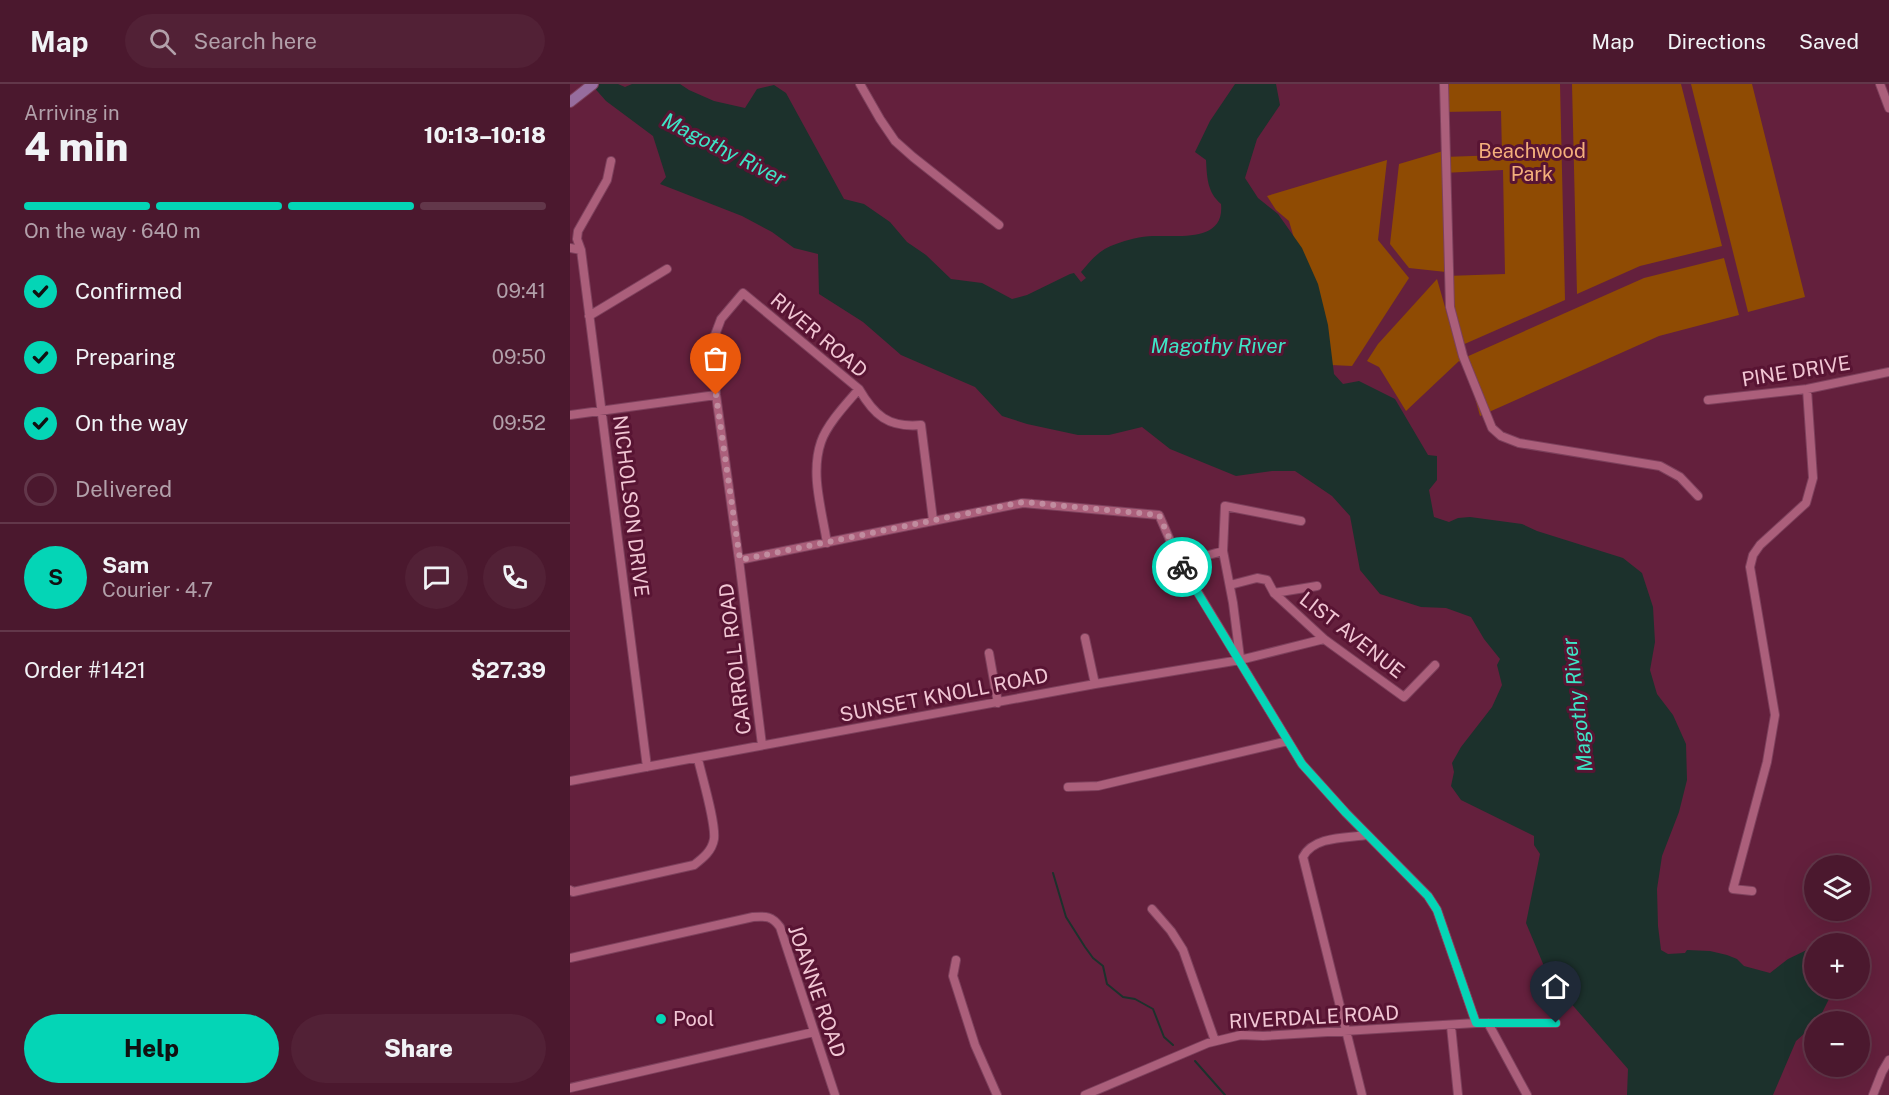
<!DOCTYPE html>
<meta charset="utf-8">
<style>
:root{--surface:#4b182e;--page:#522136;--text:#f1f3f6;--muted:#b2a0aa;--line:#62374a;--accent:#04d5b6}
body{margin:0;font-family:"Public Sans",sans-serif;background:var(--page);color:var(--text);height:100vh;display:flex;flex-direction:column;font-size:22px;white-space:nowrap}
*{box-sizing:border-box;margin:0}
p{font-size:20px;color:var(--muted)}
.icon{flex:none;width:33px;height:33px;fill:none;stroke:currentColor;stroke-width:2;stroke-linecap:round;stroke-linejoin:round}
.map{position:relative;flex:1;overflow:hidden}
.details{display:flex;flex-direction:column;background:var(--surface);width:570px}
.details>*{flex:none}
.fabs{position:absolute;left:1234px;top:771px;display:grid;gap:12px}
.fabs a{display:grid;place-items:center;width:66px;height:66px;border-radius:50%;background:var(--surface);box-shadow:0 6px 24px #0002,0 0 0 2px var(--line);font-size:30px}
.pin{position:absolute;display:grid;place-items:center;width:51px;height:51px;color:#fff;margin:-62px -26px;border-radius:50% 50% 50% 0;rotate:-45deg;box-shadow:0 0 6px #0007}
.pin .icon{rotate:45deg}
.courier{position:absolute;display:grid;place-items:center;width:60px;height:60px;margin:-30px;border:4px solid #04d5b6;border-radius:50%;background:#fff;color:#222;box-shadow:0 2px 8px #0007}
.summary em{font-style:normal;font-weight:800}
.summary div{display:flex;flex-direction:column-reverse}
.summary{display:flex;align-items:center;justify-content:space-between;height:102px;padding:0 24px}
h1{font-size:39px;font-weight:800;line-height:45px}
.bar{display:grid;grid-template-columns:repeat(4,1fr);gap:9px 6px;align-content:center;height:72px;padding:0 24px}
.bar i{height:8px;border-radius:4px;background:var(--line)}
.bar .current{background:var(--accent)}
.bar p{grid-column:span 4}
.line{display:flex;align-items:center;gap:15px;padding:0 24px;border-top:2px solid var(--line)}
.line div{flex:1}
.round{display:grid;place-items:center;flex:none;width:63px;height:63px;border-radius:32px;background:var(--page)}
ol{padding:0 24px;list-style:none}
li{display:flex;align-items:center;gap:18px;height:66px}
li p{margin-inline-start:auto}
li .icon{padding:6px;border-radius:50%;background:var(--accent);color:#111;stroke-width:4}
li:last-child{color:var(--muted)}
li i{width:33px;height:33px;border:3px solid var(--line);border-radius:50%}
.action{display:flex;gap:12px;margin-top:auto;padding:12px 24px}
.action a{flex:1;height:69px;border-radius:36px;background:var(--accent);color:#111;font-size:24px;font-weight:800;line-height:69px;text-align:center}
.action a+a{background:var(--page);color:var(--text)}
header{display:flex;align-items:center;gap:36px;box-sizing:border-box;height:84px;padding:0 30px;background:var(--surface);border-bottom:2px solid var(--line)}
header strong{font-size:28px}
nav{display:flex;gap:33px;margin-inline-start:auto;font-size:21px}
.search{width:420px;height:54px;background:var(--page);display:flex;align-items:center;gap:15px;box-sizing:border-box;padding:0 21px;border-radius:33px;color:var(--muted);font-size:22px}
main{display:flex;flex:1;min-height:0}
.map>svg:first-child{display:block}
</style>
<header>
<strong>Map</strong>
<div class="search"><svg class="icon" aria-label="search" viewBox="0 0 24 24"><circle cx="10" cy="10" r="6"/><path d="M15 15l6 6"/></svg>Search here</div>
<nav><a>Map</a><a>Directions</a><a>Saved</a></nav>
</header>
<main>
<section class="details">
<div class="summary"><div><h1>4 min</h1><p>Arriving in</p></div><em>10:13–10:18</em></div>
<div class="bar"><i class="current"></i><i class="current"></i><i class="current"></i><i></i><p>On the way · 640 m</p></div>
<ol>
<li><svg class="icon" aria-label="check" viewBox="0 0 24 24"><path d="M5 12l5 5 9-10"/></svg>Confirmed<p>09:41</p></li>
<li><svg class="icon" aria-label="check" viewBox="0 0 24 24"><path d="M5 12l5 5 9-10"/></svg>Preparing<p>09:50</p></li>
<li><svg class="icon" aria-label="check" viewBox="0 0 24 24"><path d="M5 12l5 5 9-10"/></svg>On the way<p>09:52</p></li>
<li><i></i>Delivered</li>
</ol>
<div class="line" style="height:108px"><b class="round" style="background:var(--accent);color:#111">S</b><div><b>Sam</b><p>Courier · 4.7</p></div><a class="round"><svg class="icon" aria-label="chat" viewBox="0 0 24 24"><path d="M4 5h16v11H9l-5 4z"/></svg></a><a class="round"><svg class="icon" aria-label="phone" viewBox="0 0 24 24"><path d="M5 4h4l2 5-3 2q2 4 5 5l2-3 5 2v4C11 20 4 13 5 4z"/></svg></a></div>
<div class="line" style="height:78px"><div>Order #1421</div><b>$27.39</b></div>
<div class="action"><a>Help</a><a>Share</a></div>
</section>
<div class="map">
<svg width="1319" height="1011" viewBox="0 0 1319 1011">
<rect width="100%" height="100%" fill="#64203d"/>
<path fill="#8f4b03" d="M871,0H990L995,216L890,262L876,192L935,190L933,86L873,89L876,188L839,184L820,160L829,80L873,67V73L932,71L931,27L872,28Z
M1002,0H1111L1152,162L1070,182L1007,210Z
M1121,0H1182L1235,213L1178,228Z
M817,76L808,156L839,194L782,282L761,281L719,137L706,126L697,112Z
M1154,174L1169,231L1089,252L910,332L894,274L1074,194Z
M867,195L891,279L889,277L836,327L809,283L797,277L808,260Z"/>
<path fill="#1c312c" d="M21,0H48L55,3L62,0H110L119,6L144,17L175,24L187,5L204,1L216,9L274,115L294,120L320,138L337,158L356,171L381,195L412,199L442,215L457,211L500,190L504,189L511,198L516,194L511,188C521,176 530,165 546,160C557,156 571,152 583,152C607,151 655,159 651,120C637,108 637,93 636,76L625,68L640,37L665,0H706L710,21L687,55L675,94L688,114L708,130L732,164L748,200L758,241L764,290L773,300L789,297L825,315L858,371L867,372V396L859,406L864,433L879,438L888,434L900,433L952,440L967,447L1053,474L1072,489L1083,523L1085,558L1080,586L1087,610L1103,631L1116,660L1117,696L1109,728L1092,772L1087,805L1088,842L1091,866L1098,870L1115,869L1117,866L1140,867L1157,871L1167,875L1174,882L1200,889L1218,875L1245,862V904L1264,905L1248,937L1245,938V940L1226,957L1203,1011H1057L1058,985L979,894L956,839L970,770L964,761V752L891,716L881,702L884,688L882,679L891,663L922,623L932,601L927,581L930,575L914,555L901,533L876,524L851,523L810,510L790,486L780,432L762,412L725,387H702L666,392L600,365L572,343L539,351H508L457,340L432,332L405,303L331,271L293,238L249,210L248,170L224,164L202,148L172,132L90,100L96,93L83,52L36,17Z"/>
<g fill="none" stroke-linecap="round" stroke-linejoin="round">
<path stroke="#1c312c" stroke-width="2" d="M483,789L496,833L515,863L523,874L533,882L537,900L553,913L565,915L583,925L594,953L603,961
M625,977L655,1011"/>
<g stroke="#7d405c" stroke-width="10">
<path id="minor" d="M290,0L310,35L325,57L343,73L429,141
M874,0L880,223L893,272L922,344L931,352L949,359L1090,382L1110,393L1128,412
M1310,0L1319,24
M0,164L11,166L7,155L8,147L37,96L41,77
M11,166L77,683
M19,232L97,185
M1138,316L1237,305L1319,288
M0,331L146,311
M257,459C252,426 240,390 251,358C257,340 277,319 289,305
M169,476L453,419L589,431L610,479L653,467
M610,479L732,680L776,729L858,812L867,826L906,939
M660,501L687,494L697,496L704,509L754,555L834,613L865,581
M704,509L747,502
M515,554L525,600
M419,569L428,619
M670,574L663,519L653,467L655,422L731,437
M192,661L169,476L146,311L142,259L151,235L173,209L289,305C304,331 318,344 351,341L363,436
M0,697L525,600L670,576L754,555
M498,703L528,702L718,657
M0,806L3,808L124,781C133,774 142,767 144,755C146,739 132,693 128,675
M1182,807L1163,805L1197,678L1205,631L1180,483L1183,471L1190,461L1236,419L1243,394L1237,305
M582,825L601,847L613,866L645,957
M0,874L183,833C196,832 202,832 210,843L265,1011
M386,876L383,892L405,961L427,1011
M918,939L957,1011
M881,942L888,1011
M0,1004L244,948
M515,1011L638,959L671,951L693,952L906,939H986
M792,1011L733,773C743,752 777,754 797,751
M1303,1011L1312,988L1319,976"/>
</g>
<g stroke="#7d405c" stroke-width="12">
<path id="major" d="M0,18L23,0"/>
</g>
<use href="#minor" stroke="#ab5f7b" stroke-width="8"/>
<use href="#major" stroke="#976d9e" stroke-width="10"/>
</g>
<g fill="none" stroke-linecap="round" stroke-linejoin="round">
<path stroke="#c08c9f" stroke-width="6" stroke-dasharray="0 10.8" d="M146,311L170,476L453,418L589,431L612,483"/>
<path stroke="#04d5b6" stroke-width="8" d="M612,483L732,680L776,729L858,812L867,826L906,939H986"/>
</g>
<circle fill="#04d5b6" stroke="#581433" stroke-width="2" cx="91" cy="935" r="6"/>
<g text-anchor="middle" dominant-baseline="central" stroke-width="6" stroke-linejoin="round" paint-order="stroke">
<g font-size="20" fill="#f4af7c" stroke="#581433">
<text x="962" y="67">Beachwood<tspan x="962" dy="23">Park</tspan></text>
</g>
<g font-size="20" fill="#f1c6d4" stroke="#581433">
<text transform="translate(249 251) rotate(40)">RIVER ROAD</text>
<text transform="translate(1226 287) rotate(-9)">PINE DRIVE</text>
<text transform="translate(61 422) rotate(83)">NICHOLSON DRIVE</text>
<text transform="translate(782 551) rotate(38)">LIST AVENUE</text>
<text transform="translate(165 575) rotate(-97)">CARROLL ROAD</text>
<text transform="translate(374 611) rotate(-11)">SUNSET KNOLL ROAD</text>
<text transform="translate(247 907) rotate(71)">JOANNE ROAD</text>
<text transform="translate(744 933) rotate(-3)">RIVERDALE ROAD</text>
</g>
<g font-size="20" fill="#f1c6d4" stroke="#581433" text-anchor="start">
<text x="103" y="935">Pool</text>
</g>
<g font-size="21" font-style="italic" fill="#3ee5c6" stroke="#581433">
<text transform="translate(154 65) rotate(27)">Magothy River</text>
<text x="648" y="261">Magothy River</text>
<text transform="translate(1007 621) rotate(-97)">Magothy River</text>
</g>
</g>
</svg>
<div class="fabs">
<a><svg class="icon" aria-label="layers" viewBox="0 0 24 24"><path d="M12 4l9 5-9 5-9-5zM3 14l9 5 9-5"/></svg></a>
<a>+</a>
<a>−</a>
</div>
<div class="pin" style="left:146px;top:311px;background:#ea580c"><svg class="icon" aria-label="bag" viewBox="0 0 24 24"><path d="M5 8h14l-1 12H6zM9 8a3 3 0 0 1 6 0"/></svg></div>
<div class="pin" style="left:986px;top:939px;background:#1f2937"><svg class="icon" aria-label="home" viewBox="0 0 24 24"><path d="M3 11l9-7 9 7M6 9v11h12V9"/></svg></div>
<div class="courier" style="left:612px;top:483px"><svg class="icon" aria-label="bike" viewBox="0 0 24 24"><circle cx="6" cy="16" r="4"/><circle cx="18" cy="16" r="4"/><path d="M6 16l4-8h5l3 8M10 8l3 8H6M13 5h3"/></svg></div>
</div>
</main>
